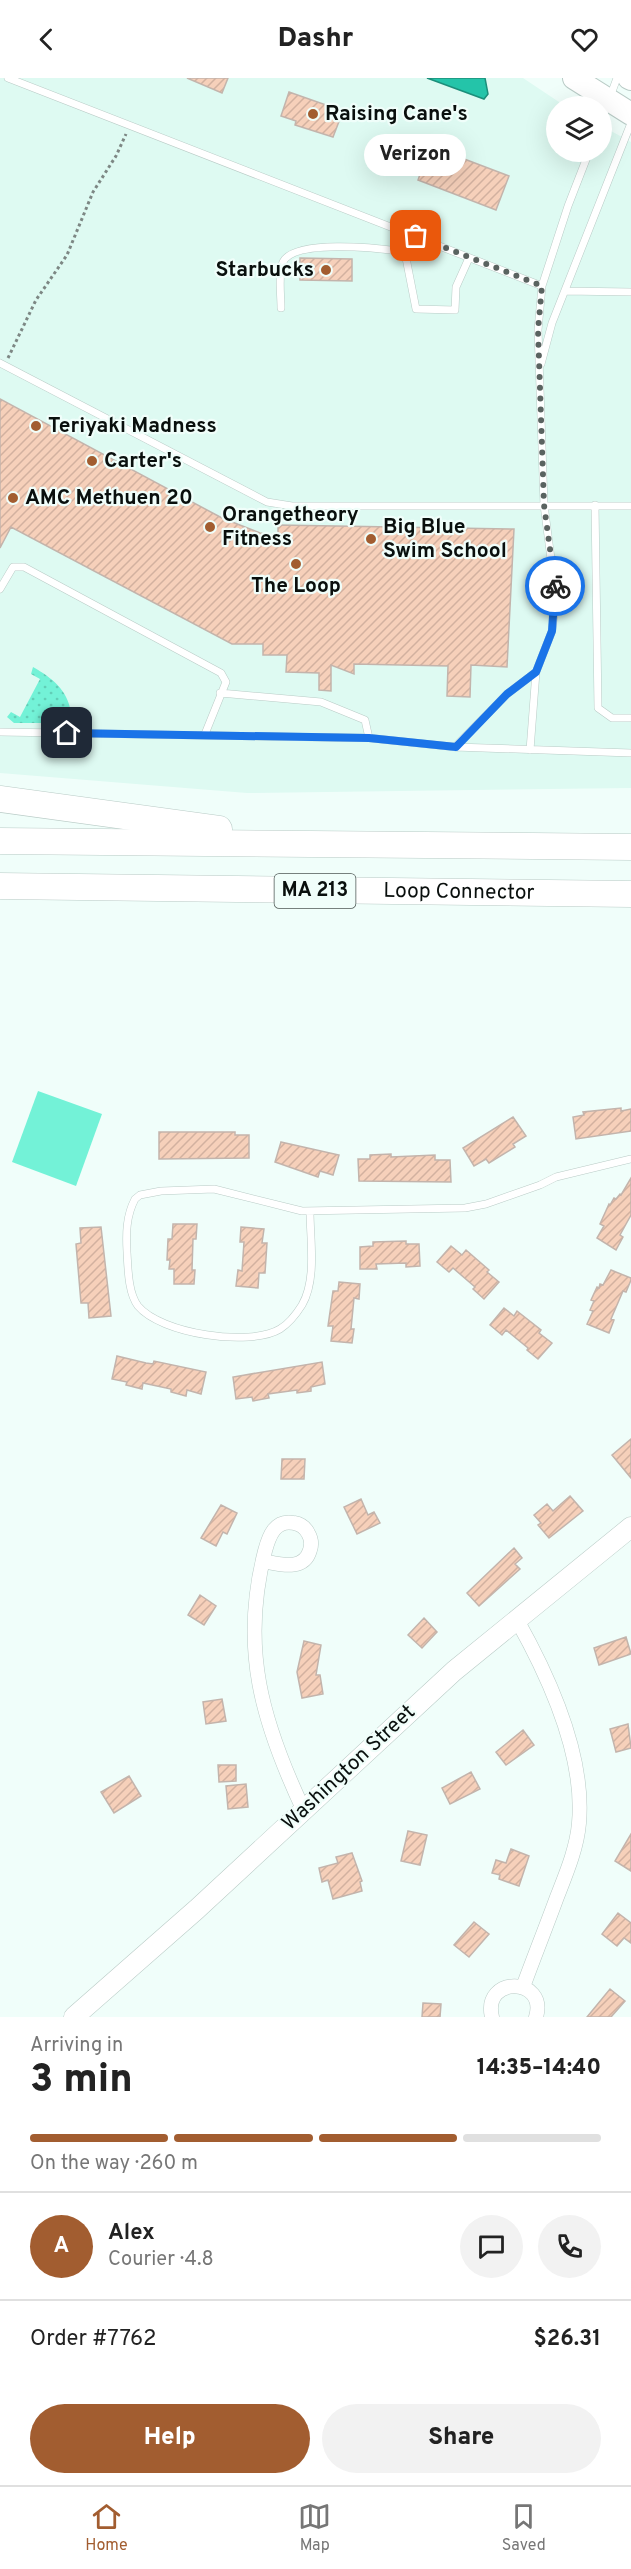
<!DOCTYPE html>
<meta charset="utf-8">
<style>
:root{--surface:#fff;--page:#f2f2f2;--text:#222;--muted:#767676;--line:#e0e0e0;--accent:#a25d30}
body{margin:0;font-family:Overpass,sans-serif;background:var(--page);color:var(--text);height:100vh;display:flex;flex-direction:column;font-size:22px;white-space:nowrap}
*{box-sizing:border-box;margin:0}
p{font-size:20px;color:var(--muted)}
.icon{flex:none;width:33px;height:33px;fill:none;stroke:currentColor;stroke-width:2;stroke-linecap:round;stroke-linejoin:round}
.map{position:relative;height:1939px;overflow:hidden}
.drawer{display:flex;flex-direction:column;background:var(--surface);flex:1}
.drawer>*{flex:none}
.fabs{position:absolute;left:546px;top:18px;display:grid;gap:12px}
.fabs a{display:grid;place-items:center;width:66px;height:66px;border-radius:50%;background:var(--surface);box-shadow:0 6px 24px #0002;font-size:30px}
.pin{position:absolute;display:grid;place-items:center;width:51px;height:51px;color:#fff;margin:-26px;border-radius:12px;box-shadow:0 3px 9px #0006}
.courier{position:absolute;display:grid;place-items:center;width:60px;height:60px;margin:-30px;border:4px solid #1a73e8;border-radius:50%;background:#fff;color:#222;box-shadow:0 2px 8px #0007}
.bubble{position:absolute;height:42px;border-radius:21px;background:var(--surface);box-shadow:0 6px 24px #0002;font-size:20px;font-weight:800;line-height:42px;text-align:center}
.overview em{font-style:normal;font-weight:800}
.overview div{display:flex;flex-direction:column-reverse}
.overview{display:flex;align-items:center;justify-content:space-between;height:102px;padding:0 30px}
h1{font-size:39px;font-weight:800;line-height:45px}
.bar{display:grid;grid-template-columns:repeat(4,1fr);gap:9px 6px;align-content:center;height:72px;padding:0 30px}
.bar i{height:8px;border-radius:4px;background:var(--line)}
.bar .current{background:var(--accent)}
.bar p{grid-column:span 4}
.line{display:flex;align-items:center;gap:15px;padding:0 30px;border-top:2px solid var(--line)}
.line div{flex:1}
.round{display:grid;place-items:center;flex:none;width:63px;height:63px;border-radius:32px;background:var(--page)}
.cta{display:flex;gap:12px;margin-top:auto;padding:12px 30px}
.cta a{flex:1;height:69px;border-radius:36px;background:var(--accent);color:#fff;font-size:24px;font-weight:800;line-height:69px;text-align:center}
.cta a+a{background:var(--page);color:var(--text)}
header{display:flex;justify-content:space-between;align-items:center;height:78px;padding:0 30px;background:var(--surface);font-size:27px;font-weight:800}
.tabs{display:flex;justify-content:space-around;align-items:center;height:84px;border-top:2px solid var(--line);background:var(--surface);font-size:16px;color:var(--muted)}
.tabs a{display:grid;justify-items:center;gap:3px}
.tabs .current{color:var(--accent)}
.map>svg:first-child{display:block}
</style>
<header><svg class="icon" aria-label="back" viewBox="0 0 24 24"><path d="M15 5l-7 7 7 7"/></svg>Dashr<svg class="icon" aria-label="heart" viewBox="0 0 24 24"><path d="M12 20l-8-8c-3-5 5-10 8-4 3-6 11-1 8 4z"/></svg></header>
<div class="map">
<svg width="631" height="1939" viewBox="0 0 631 1939">
<defs>
<pattern id="grass-dots" width="8" height="8" patternUnits="userSpaceOnUse" patternTransform="scale(1.5)"><rect width="8" height="8" fill="#73f2d7"/><path d="M2 2h.1M6 6h.1" fill="none" stroke="#62ceb7" stroke-width="1.8" stroke-linecap="round"/></pattern>
<pattern id="building-hatch" width="6" height="6" patternUnits="userSpaceOnUse" patternTransform="scale(1.5)"><rect width="6" height="6" fill="#f6d0ba"/><path d="M-1 1l2-2M0 6l6-6M5 7l2-2" fill="none" stroke="#d2b19f"/></pattern>
</defs>
<rect width="100%" height="100%" fill="#f0fefa"/>
<path fill="#defaf2" d="M0,0H523L565,28H556V74H602V48L631,64V710L247,715L0,695Z"/>
<path fill="url(#grass-dots)" d="M33,589C52,600 68,612 71,635L63,645H14L7,639L11,634L20,639L40,601L31,596Z"/>
<path fill="#73f2d7" d="M38,1013L102,1036L76,1108L12,1084Z"/>
<path fill="#24c4a9" stroke="#1c8e7a" stroke-width="1.5" d="M427,0H485L488,16L484,21Z"/>
<path fill="url(#building-hatch)" stroke="#c3b4ac" stroke-width="1.5" d="M187,0H228L222,15Z
M289,14L343,33L333,59L295,47L296,43L281,38Z
M430,68L509,98L496,132L418,102Z
M300,180L352,181V203L300,202Z
M0,321L222,440L260,455L278,458V447L514,451L507,589L471,587L470,619L447,618L448,588L354,586V596L331,587V613L319,612V595L286,594L287,577H263V566H232L11,449L0,470Z
M621,1030V1033L631,1031V1053L576,1061L573,1039L584,1037L583,1034Z
M513,1039L526,1058L513,1066L515,1069L489,1085L486,1081L474,1088L463,1070Z
M159,1054H235V1057H249V1080L159,1081Z
M281,1064L339,1077L333,1097L320,1093L318,1099L275,1084Z
M391,1076V1079L435,1077V1082H450L451,1104L359,1103L358,1081H370V1077Z
M631,1100V1137L620,1157L623,1159L616,1172L597,1160L604,1148L600,1146L609,1126L610,1127L614,1120L616,1121L620,1116L621,1117Z
M173,1146H197L196,1161H193L192,1192H195L194,1206H174V1191H169L170,1182H167L168,1161H172Z
M101,1149L111,1238L89,1240L88,1225H81L76,1166L81,1165L80,1150Z
M241,1149L264,1151L262,1165H267L265,1195H259L258,1210L236,1208L238,1192L242,1193L244,1164H240Z
M406,1163V1166H419L420,1188L406,1189V1185L376,1186L377,1191H360V1169L373,1168V1164Z
M451,1168L462,1177L466,1172L489,1192L487,1194L499,1204L484,1221L473,1211L475,1209L453,1190L449,1194L437,1184Z
M611,1192L631,1200V1202L626,1214L623,1213L611,1241L614,1242L609,1255L587,1246L593,1233L590,1232L594,1223L591,1222L597,1209L599,1210L600,1206L603,1207Z
M339,1204L360,1206L359,1221L354,1220L351,1251H354L352,1265L331,1263L333,1248H328L333,1213H338Z
M504,1230L514,1238L517,1233L541,1252L539,1255L552,1265L538,1281L527,1272L528,1270L506,1252L502,1257L490,1247Z
M117,1278L146,1285L153,1286L154,1283L206,1294L201,1316L187,1312L186,1318L171,1314V1311L143,1305L142,1311L126,1307L127,1304L112,1301Z
M322,1284L325,1306L311,1309V1313L297,1315V1312L268,1316L269,1320L253,1323L252,1319L236,1321L233,1299Z
M631,1361V1400L612,1377Z
M282,1381H305L304,1401H281Z
M570,1418L583,1433L549,1460L538,1447L541,1445L534,1437L547,1426L553,1433Z
M361,1421L368,1437L374,1434L380,1445L357,1456L344,1429Z
M221,1427L237,1435L227,1456L223,1454L216,1468L201,1460Z
M514,1470L522,1480L515,1486L520,1491L479,1528L467,1515Z
M200,1517L216,1528L204,1547L188,1537Z
M424,1540L437,1554L422,1570L408,1557Z
M626,1559L631,1576L599,1587L594,1570Z
M304,1563L321,1567L316,1597H320L323,1616L302,1620L297,1594Z
M222,1621L226,1643L206,1646L203,1624Z
M628,1646L631,1670L616,1674L610,1651Z
M523,1652L534,1667L506,1687L496,1674Z
M218,1687H236V1703L219,1704Z
M471,1694L480,1711L450,1726L442,1710Z
M129,1698L141,1718L114,1735L101,1714Z
M246,1706L248,1729L228,1731L226,1708Z
M408,1753L427,1757L420,1787L401,1783Z
M631,1756V1793L615,1783Z
M511,1771L529,1778L519,1808L499,1801L500,1797L492,1795L496,1782L506,1785Z
M352,1775L362,1803L360,1804L362,1813L333,1821L328,1802L322,1804L319,1790L338,1785L336,1779Z
M618,1835L631,1845V1865L624,1860L617,1868L602,1856Z
M474,1844L489,1856L469,1879L454,1867Z
M610,1911L625,1923L611,1939H587Z
M423,1925L441,1926L440,1939H422Z"/>
<g fill="none" stroke-linecap="round" stroke-linejoin="round">
<g stroke="#b9cbc6" stroke-width="8">
<path id="lane" d="M8,0L542,208
M602,41L617,0
M565,213L631,214
M281,230C281,217 278,195 283,184C294,161 377,170 399,173L406,180L416,231L455,232L456,209L469,180
M0,285L267,424L292,428H631
M541,286L552,245L631,45
M595,427L598,630L612,640H631
M0,511L13,489H24L221,595L226,604L205,656
M220,615L321,624L365,642L369,660
M0,654L369,660L455,669L631,675
M455,669L507,616L536,594
M530,672L536,594L552,553L556,519L544,427L538,252L542,208L568,128L589,74
M310,1133C310,1162 317,1201 302,1227C297,1235 288,1246 280,1251C250,1269 161,1256 138,1228C128,1215 128,1190 127,1174C126,1156 126,1138 135,1121L140,1117L161,1113L214,1111L302,1133L465,1130L486,1126L540,1107L556,1099L631,1081"/>
</g>
<g stroke="#b9cbc6" stroke-width="15">
<path id="street" d="M263,1483C279,1486 304,1494 310,1472C312,1466 311,1460 308,1455C305,1449 300,1446 294,1445C275,1441 269,1458 265,1473C240,1570 262,1644 304,1733
M517,1542C549,1599 585,1679 579,1745C577,1770 566,1796 557,1819C546,1849 534,1879 523,1909
M492,1939C482,1897 548,1899 536,1939"/>
</g>
<g stroke="#b9cbc6" stroke-width="21">
<path id="secondary" d="M74,1939L197,1831L454,1593L631,1449"/>
</g>
<g stroke="#b9cbc6" stroke-width="24">
<path id="primary" d="M574,0L631,36
M629,0L631,1"/>
</g>
<g stroke="#b9cbc6" stroke-width="27">
<g id="highway">
<path d="M0,721L219,751"/>
<path d="M0,763L631,769"/>
<path id="s1" d="M0,808L631,816"/>
</g>
</g>
<path stroke="#7d8784" stroke-width="3" stroke-dasharray="3 3" stroke-linecap="butt" d="M8,280L36,222L67,177L93,114L116,78L126,56"/>
<use href="#lane" stroke="#fff" stroke-width="7"/>
<use href="#street" stroke="#fff" stroke-width="14"/>
<use href="#secondary" stroke="#fff" stroke-width="20"/>
<use href="#primary" stroke="#fff" stroke-width="22"/>
<use href="#highway" stroke="#fff" stroke-width="26"/>
</g>
<g fill="none" stroke-linecap="round" stroke-linejoin="round">
<path stroke="#5a6360" stroke-width="6" stroke-dasharray="0 10.8" d="M416,158L542,208L538,252L544,427L555,508"/>
<path stroke="#1a73e8" stroke-width="8" d="M67,655L369,660L456,669L507,616L536,594L552,553L555,508"/>
</g>
<g fill="#a25d30" stroke="#f0fefa" stroke-width="2">
<circle cx="313" cy="36" r="6"/>
<circle cx="326" cy="192" r="6"/>
<circle cx="36" cy="348" r="6"/>
<circle cx="92" cy="383" r="6"/>
<circle cx="13" cy="420" r="6"/>
<circle cx="210" cy="449" r="6"/>
<circle cx="371" cy="461" r="6"/>
<circle cx="296" cy="486" r="6"/>
</g>
<g text-anchor="middle" dominant-baseline="central" stroke-width="4.5" stroke-linejoin="round" paint-order="stroke">
<rect fill="#f0fefa" stroke="#4e5754" stroke-width="1.5" x="274.5" y="796" width="81" height="34" rx="4.5"/>
<g font-size="20" font-weight="bold" fill="#090f0d">
<text x="315" y="813">MA 213</text>
</g>
<g font-size="21" font-weight="bold" fill="#090f0d" stroke="#f0fefa" text-anchor="start">
<text x="325" y="36">Raising Cane's</text>
<text x="314" y="192" text-anchor="end">Starbucks</text>
<text x="48" y="348">Teriyaki Madness</text>
<text x="104" y="383">Carter's</text>
<text x="25" y="420">AMC Methuen 20</text>
<text x="222" y="437">Orangetheory<tspan x="222" dy="24">Fitness</tspan></text>
<text x="383" y="449">Big Blue<tspan x="383" dy="24">Swim School</tspan></text>
<text x="296" y="508" text-anchor="middle">The Loop</text>
</g>
<g font-size="21" fill="#090f0d" stroke="#f0fefa">
<text stroke="none"><textPath href="#s1" startOffset="459">Loop Connector</textPath></text>
<text transform="translate(349 1690) rotate(-43)">Washington Street</text>
</g>
</g>
</svg>
<div class="fabs">
<a><svg class="icon" aria-label="layers" viewBox="0 0 24 24"><path d="M12 4l9 5-9 5-9-5zM3 14l9 5 9-5"/></svg></a>
</div>
<div class="pin" style="left:416px;top:158px;background:#ea580c"><svg class="icon" aria-label="bag" viewBox="0 0 24 24"><path d="M5 8h14l-1 12H6zM9 8a3 3 0 0 1 6 0"/></svg></div>
<div class="pin" style="left:67px;top:655px;background:#1f2937"><svg class="icon" aria-label="home" viewBox="0 0 24 24"><path d="M3 11l9-7 9 7M6 9v11h12V9"/></svg></div>
<div class="courier" style="left:555px;top:508px"><svg class="icon" aria-label="bike" viewBox="0 0 24 24"><circle cx="6" cy="16" r="4"/><circle cx="18" cy="16" r="4"/><path d="M6 16l4-8h5l3 8M10 8l3 8H6M13 5h3"/></svg></div>
<div class="bubble" style="left:364px;top:56px;width:102px">Verizon</div>
</div>
<section class="drawer">
<div class="overview"><div><h1>3 min</h1><p>Arriving in</p></div><em>14:35–14:40</em></div>
<div class="bar"><i class="current"></i><i class="current"></i><i class="current"></i><i></i><p>On the way · 260 m</p></div>
<div class="line" style="height:108px"><b class="round" style="background:var(--accent);color:#fff">A</b><div><b>Alex</b><p>Courier · 4.8</p></div><a class="round"><svg class="icon" aria-label="chat" viewBox="0 0 24 24"><path d="M4 5h16v11H9l-5 4z"/></svg></a><a class="round"><svg class="icon" aria-label="phone" viewBox="0 0 24 24"><path d="M5 4h4l2 5-3 2q2 4 5 5l2-3 5 2v4C11 20 4 13 5 4z"/></svg></a></div>
<div class="line" style="height:78px"><div>Order #7762</div><b>$26.31</b></div>
<div class="cta"><a>Help</a><a>Share</a></div>
</section>
<nav class="tabs">
<a class="current"><svg class="icon" aria-label="home" viewBox="0 0 24 24"><path d="M3 11l9-7 9 7M6 9v11h12V9"/></svg>Home</a>
<a><svg class="icon" aria-label="map" viewBox="0 0 24 24"><path d="M3 6l6-2 6 2 6-2v14l-6 2-6-2-6 2zM9 4v14M15 6v14"/></svg>Map</a>
<a><svg class="icon" aria-label="saved" viewBox="0 0 24 24"><path d="M7 4h10v16l-5-4-5 4z"/></svg>Saved</a>
</nav>
